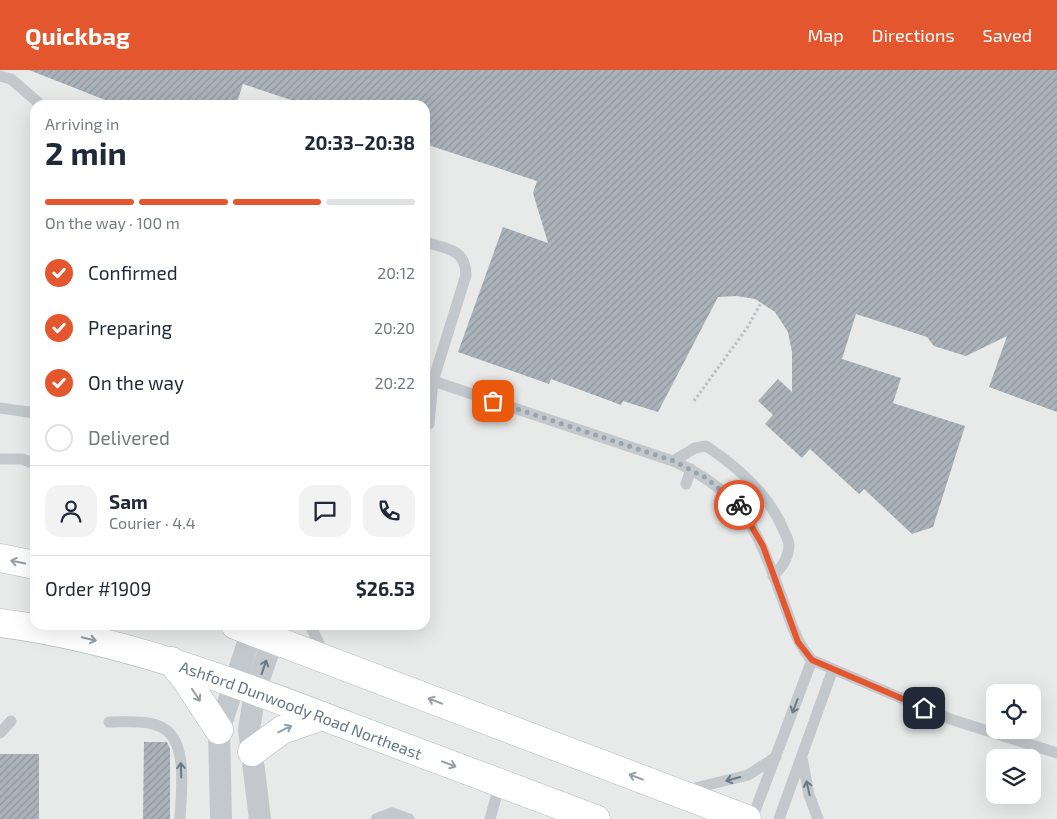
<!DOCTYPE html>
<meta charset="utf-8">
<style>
:root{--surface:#fff;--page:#f2f2f3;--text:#1f2937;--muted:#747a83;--line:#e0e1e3;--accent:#e4572e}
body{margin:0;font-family:"Exo 2",sans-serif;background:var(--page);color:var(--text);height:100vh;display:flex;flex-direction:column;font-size:19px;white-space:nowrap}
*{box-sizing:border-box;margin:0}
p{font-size:16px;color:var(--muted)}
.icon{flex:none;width:28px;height:28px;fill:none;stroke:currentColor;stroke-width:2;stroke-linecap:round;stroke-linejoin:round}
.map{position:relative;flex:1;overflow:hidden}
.sheet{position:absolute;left:30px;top:30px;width:400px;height:530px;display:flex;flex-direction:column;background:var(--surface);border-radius:15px;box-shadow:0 5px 20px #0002}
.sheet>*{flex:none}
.controls{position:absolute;left:986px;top:614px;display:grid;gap:10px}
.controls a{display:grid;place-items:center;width:55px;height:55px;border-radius:10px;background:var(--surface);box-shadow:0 5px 20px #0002;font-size:25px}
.pin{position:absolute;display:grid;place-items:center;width:42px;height:42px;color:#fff;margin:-21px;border-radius:10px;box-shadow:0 2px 8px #0006}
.courier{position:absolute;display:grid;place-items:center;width:50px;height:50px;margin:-25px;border:4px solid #e4572e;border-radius:50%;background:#fff;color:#222;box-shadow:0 1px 6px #0007}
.summary em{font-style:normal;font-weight:700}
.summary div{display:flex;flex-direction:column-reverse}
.summary{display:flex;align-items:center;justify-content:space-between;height:85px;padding:0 15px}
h1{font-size:32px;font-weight:700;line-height:38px}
.bar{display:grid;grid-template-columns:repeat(4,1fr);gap:8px 5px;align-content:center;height:60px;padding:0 15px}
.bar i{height:6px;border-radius:4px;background:var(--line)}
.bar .on{background:var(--accent)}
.bar p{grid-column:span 4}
.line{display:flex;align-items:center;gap:12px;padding:0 15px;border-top:1px solid var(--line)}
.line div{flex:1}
.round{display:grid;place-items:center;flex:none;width:52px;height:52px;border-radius:15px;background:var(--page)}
ol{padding:0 15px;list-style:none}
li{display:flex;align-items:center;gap:15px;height:55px}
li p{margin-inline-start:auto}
li .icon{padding:5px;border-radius:50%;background:var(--accent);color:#fff;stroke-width:4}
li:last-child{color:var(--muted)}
li i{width:28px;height:28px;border:2px solid var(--line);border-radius:50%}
header{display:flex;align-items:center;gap:30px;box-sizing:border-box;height:70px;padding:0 25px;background:var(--accent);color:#fff}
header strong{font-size:24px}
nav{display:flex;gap:28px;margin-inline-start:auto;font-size:18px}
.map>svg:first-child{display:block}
</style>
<header>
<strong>Quickbag</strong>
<nav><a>Map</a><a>Directions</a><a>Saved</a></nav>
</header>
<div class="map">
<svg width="1057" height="749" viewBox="0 0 1057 749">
<defs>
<pattern id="building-hatch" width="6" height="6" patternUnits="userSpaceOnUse" patternTransform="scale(1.25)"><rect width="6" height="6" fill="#aab3b9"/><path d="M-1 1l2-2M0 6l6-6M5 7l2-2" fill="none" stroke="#8e969c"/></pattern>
</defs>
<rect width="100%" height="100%" fill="#fafaf8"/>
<path fill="#e8e9e9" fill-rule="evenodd" d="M0,0H1057V749H0ZM35,35H425V555H35ZM995,622H1032V660H995ZM995,688H1032V725H995Z"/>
<path fill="url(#building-hatch)" d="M29,0H1057V342L989,317L1007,266L966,286L934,276L927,267L856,244L842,289L901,308L893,333L965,356L933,457L912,464L864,419L859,424L810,379L802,388L765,354L773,345L758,331L778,309L792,322V282L788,262L775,242L755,229L737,226L718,227L658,342L623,331L621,335L551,309L549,314L458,282L503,157L548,173L533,123L537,111L425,74V35H306L243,14L236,35H118Z
M144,672H167L170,679V749H143Z
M0,684H39V749H0Z"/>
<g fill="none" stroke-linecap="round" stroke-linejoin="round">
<g stroke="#b3babf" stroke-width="29">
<g id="secondary">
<path d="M0,488L35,495"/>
<path id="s1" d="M0,553C122,569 237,613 351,657C433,688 514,718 596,749"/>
<path d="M235,555L747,749"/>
<path d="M171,591L185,608L219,660"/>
<path d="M252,682L282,660L322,646"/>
</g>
</g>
<path stroke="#bbbfc2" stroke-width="3" stroke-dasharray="2.5 2.5" stroke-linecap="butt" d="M694,331L747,258L761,233"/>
<path stroke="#c3c8cc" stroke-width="11" d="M0,6L11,9L41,35
M425,172C447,179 466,179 466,205L433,311L429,354
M425,319L433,311L673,391C749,425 758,465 785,536C792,556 798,575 812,590L950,649L1057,683
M0,338L35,343
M0,389H22L35,394
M673,391L695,378L706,376C738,397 769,424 784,461C786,465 789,471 789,476C788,489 782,497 773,506
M686,414L691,399
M310,555L324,584
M109,652C127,652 151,649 166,660C188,676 181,725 180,749
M0,663L11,651
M802,688L809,725L818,749
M687,720L748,705L776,687
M376,749L392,743L409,749
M490,749L500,713
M752,749L812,590
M779,749L833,599"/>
<path stroke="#c3c8cc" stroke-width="22" d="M221,749L219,660L252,561
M260,749L249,660L255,621L273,569"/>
<use href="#secondary" stroke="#fff" stroke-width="28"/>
</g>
<defs><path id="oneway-shaft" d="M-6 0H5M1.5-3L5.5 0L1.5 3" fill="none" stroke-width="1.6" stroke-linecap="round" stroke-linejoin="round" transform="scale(1.25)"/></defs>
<g stroke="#939fa8">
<use href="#oneway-shaft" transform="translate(18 492) rotate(-169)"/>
<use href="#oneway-shaft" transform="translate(89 569) rotate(13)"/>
<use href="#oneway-shaft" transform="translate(196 625) rotate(56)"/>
<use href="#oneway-shaft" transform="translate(435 631) rotate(-159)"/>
<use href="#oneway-shaft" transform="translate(285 659) rotate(-27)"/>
<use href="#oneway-shaft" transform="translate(449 694) rotate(21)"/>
<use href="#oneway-shaft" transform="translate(636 707) rotate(-159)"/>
</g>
<g stroke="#6a7a87">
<use href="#oneway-shaft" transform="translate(264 597) rotate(-71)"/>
<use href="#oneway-shaft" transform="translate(795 636) rotate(111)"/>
<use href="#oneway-shaft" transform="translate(181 700) rotate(-92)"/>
<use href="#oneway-shaft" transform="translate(733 709) rotate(164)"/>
<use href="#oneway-shaft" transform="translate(808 718) rotate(-103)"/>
</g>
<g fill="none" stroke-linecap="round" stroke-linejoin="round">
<path stroke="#99a4ac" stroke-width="5" stroke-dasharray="0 9" d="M493,331L674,391L706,408L739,435"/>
<path stroke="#e4572e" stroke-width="6" d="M739,435L763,476L798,572L812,590L924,638"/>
</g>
<g text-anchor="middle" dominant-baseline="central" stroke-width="5" stroke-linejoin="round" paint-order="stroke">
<g font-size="16" fill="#657683" stroke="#fff">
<text stroke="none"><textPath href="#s1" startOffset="314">Ashford Dunwoody Road Northeast</textPath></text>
</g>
</g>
</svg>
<div class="controls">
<a><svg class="icon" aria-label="locate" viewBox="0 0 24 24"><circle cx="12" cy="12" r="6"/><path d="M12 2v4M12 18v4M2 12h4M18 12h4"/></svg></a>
<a><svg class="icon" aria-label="layers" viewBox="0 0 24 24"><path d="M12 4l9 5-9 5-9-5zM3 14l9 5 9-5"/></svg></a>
</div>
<div class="pin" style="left:493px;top:331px;background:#ea580c"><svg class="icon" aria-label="bag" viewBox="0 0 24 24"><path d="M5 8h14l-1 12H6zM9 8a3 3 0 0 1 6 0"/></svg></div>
<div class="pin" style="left:924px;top:638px;background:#1f2937"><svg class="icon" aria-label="home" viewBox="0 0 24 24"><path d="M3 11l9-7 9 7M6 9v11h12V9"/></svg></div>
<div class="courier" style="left:739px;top:435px"><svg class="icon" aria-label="bike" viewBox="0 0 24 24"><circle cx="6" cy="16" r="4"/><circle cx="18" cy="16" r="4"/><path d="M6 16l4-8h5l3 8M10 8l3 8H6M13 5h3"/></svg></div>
<section class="sheet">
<div class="summary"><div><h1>2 min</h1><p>Arriving in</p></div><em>20:33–20:38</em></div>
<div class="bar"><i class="on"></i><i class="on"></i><i class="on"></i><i></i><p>On the way · 100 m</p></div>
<ol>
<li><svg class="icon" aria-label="check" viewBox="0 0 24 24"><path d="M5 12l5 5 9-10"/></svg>Confirmed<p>20:12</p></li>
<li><svg class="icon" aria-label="check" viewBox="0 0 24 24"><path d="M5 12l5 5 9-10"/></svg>Preparing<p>20:20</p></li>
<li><svg class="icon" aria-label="check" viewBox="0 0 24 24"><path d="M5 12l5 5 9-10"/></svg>On the way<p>20:22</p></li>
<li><i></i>Delivered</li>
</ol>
<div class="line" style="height:90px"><a class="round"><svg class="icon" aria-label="person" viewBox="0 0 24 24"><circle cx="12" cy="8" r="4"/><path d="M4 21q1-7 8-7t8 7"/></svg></a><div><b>Sam</b><p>Courier · 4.4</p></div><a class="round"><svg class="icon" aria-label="chat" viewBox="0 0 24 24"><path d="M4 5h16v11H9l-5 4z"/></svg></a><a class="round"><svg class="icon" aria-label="phone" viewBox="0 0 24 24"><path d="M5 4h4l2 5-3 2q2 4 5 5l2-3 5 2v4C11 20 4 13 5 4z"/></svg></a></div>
<div class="line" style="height:65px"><div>Order #1909</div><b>$26.53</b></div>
</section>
</div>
